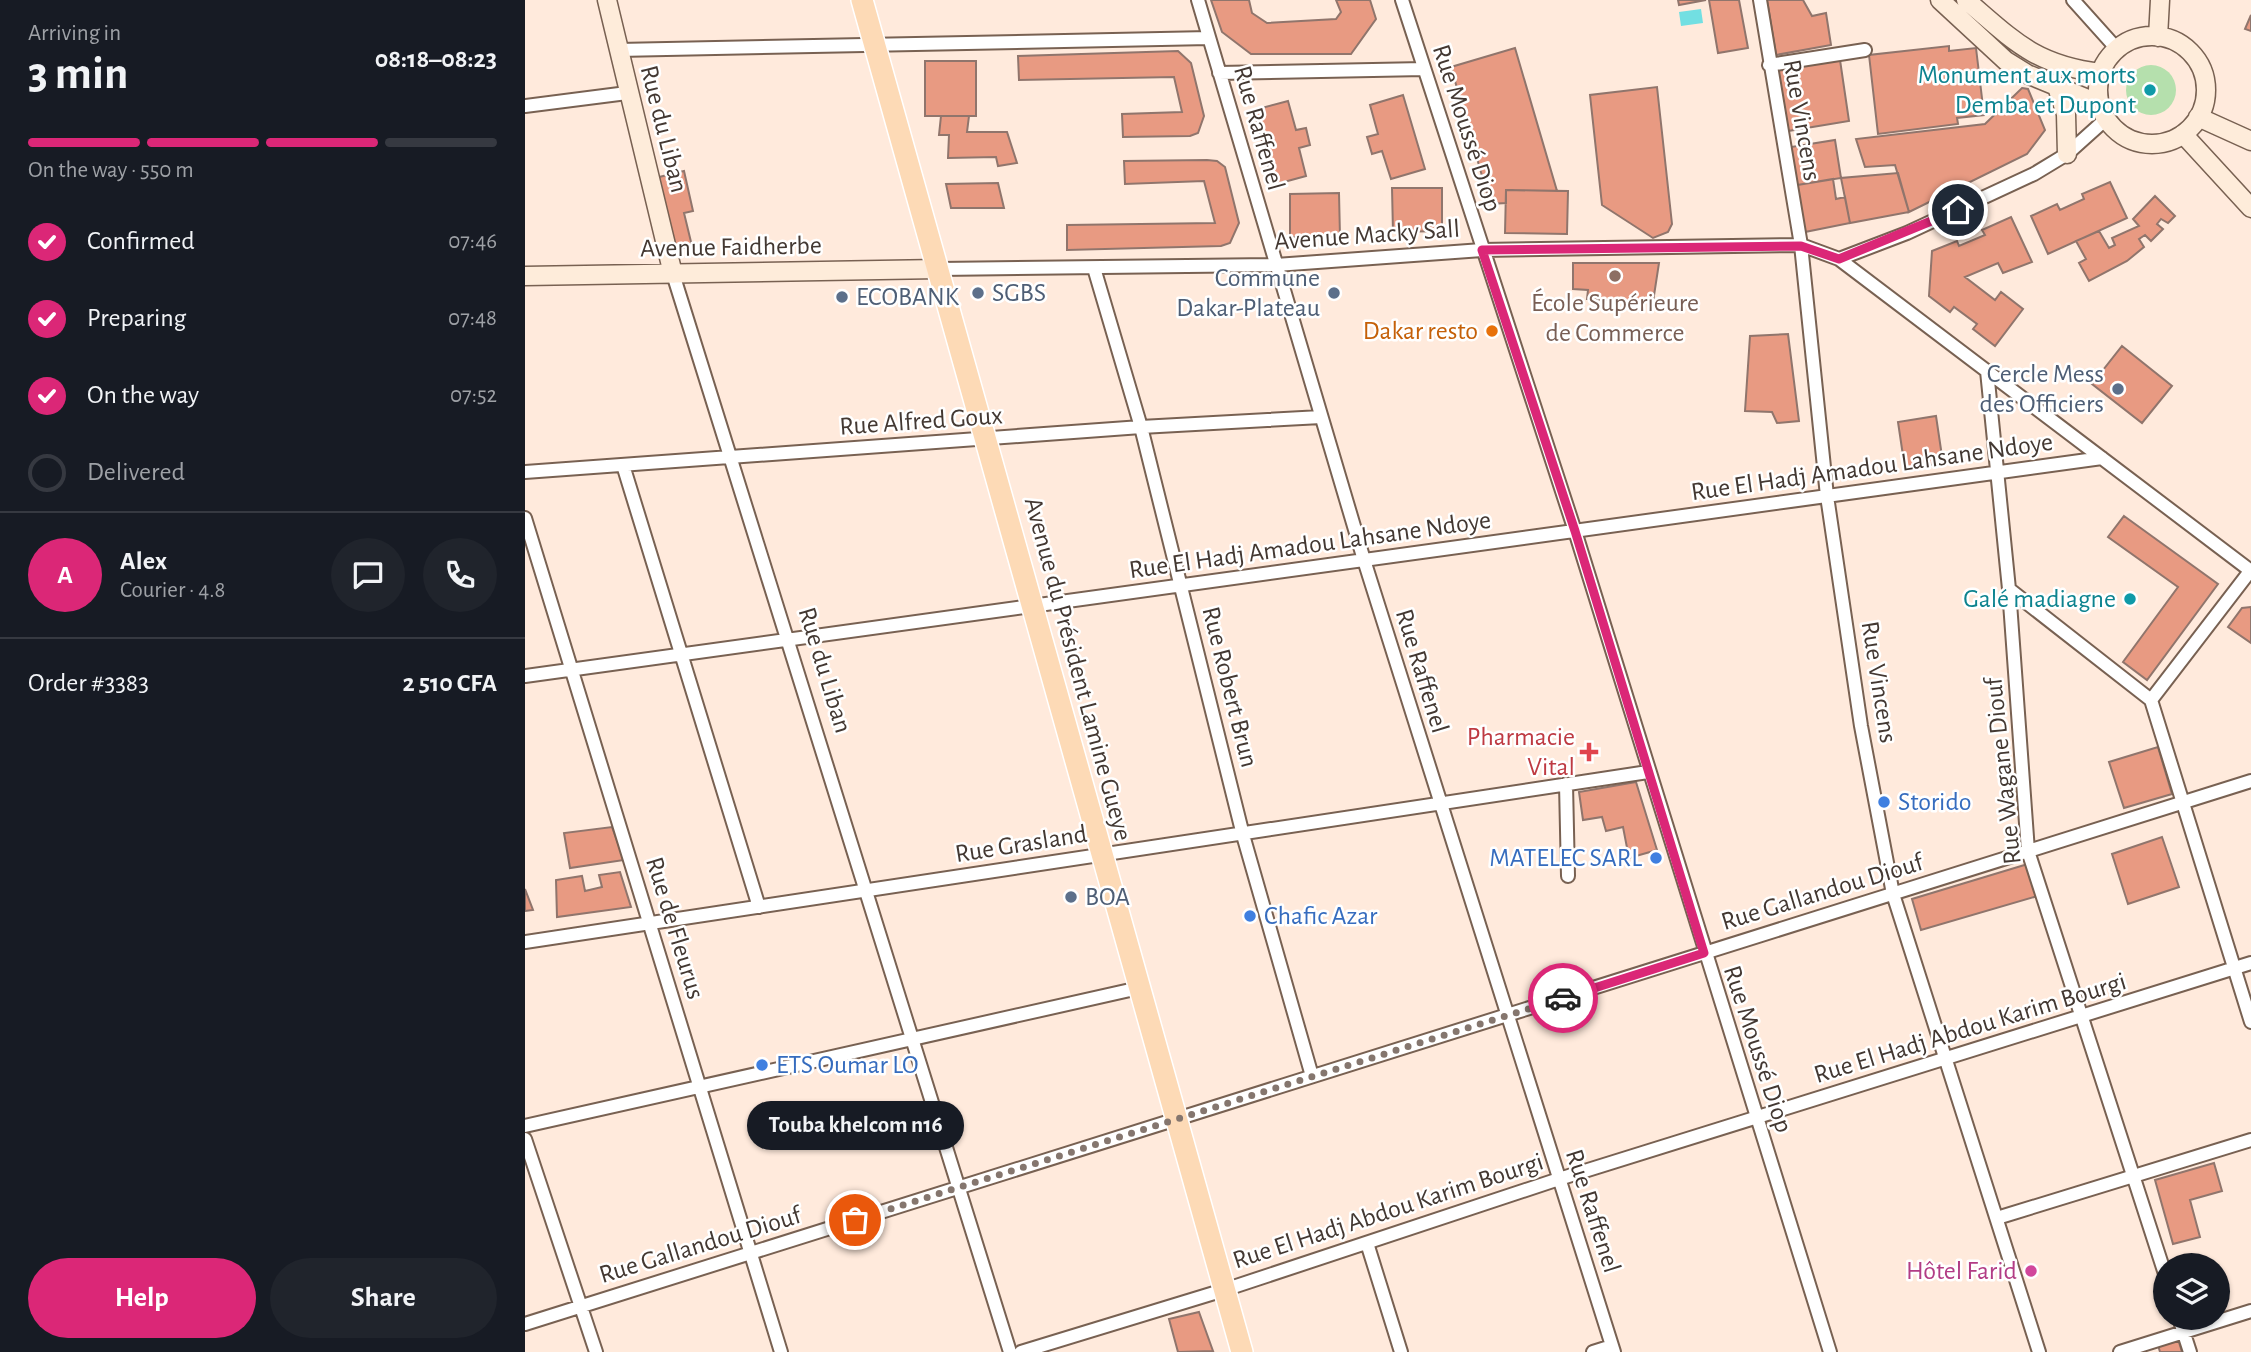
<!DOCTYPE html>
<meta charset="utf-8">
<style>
:root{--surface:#171b24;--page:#20242c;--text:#f1f3f6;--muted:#9ea1a6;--line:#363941;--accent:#db2777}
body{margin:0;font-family:"Alegreya Sans",sans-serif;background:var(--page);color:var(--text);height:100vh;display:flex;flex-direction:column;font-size:26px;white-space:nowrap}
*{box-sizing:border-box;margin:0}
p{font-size:23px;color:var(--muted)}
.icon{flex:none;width:38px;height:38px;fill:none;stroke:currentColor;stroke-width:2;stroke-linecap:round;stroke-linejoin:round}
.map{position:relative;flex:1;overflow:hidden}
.drawer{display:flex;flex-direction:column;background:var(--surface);width:525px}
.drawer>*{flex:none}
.tools{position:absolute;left:1628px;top:1253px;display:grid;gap:14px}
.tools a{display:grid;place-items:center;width:77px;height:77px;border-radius:50%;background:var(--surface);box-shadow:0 2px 5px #0004;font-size:35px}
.pin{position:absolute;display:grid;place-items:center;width:60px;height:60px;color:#fff;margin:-30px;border:4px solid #fff;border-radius:50%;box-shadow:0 2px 7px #0007}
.courier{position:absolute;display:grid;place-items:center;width:70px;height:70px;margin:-35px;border:5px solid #db2777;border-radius:50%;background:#fff;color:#222;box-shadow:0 2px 9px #0007}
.bubble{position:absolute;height:49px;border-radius:24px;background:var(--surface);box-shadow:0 2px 5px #0004;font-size:23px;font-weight:700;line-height:49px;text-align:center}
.summary em{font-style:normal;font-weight:700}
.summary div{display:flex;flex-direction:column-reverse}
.summary{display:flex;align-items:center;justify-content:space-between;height:119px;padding:0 28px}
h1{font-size:46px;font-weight:700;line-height:52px}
.bar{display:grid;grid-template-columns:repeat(4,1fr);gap:10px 7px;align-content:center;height:84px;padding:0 28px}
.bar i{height:9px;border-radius:5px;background:var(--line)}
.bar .active{background:var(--accent)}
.bar p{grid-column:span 4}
.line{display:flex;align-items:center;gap:18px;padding:0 28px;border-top:2px solid var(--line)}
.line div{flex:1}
.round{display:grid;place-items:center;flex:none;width:74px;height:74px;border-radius:37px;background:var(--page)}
ol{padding:0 28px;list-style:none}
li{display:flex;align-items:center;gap:21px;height:77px}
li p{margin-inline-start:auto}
li .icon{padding:7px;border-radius:50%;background:var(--accent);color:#fff;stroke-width:4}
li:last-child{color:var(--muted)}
li i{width:38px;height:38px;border:4px solid var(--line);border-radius:50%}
.primary-button{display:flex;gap:14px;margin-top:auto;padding:14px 28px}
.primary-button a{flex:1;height:80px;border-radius:42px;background:var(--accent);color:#fff;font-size:28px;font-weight:700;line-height:80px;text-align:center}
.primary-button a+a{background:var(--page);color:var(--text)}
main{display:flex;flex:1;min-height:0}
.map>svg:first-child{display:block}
</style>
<main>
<section class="drawer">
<div class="summary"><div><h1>3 min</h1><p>Arriving in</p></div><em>08:18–08:23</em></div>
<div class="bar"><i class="active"></i><i class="active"></i><i class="active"></i><i></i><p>On the way · 550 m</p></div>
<ol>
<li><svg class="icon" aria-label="check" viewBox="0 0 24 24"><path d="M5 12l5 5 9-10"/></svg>Confirmed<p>07:46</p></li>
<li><svg class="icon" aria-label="check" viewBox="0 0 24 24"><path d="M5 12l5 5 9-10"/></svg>Preparing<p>07:48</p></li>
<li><svg class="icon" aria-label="check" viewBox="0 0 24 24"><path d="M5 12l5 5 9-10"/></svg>On the way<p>07:52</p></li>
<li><i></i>Delivered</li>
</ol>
<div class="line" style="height:126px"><b class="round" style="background:var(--accent);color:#fff">A</b><div><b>Alex</b><p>Courier · 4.8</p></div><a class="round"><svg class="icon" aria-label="chat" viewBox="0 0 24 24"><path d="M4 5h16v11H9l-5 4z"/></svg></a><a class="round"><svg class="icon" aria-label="phone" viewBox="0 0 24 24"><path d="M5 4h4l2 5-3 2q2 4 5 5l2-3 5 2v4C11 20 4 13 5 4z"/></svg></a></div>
<div class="line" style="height:91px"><div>Order #3383</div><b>2 510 CFA</b></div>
<div class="primary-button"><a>Help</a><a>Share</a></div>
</section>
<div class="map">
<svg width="1726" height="1352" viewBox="0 0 1726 1352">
<rect width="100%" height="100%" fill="#ffeadc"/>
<path fill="#b5e0ad" d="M1601 90a25 25 0 1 1 50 0a25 25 0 1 1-50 0Z"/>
<path fill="#72dfe2" d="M1176,9L1178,23L1156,26L1154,12Z"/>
<path fill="#e89a82" stroke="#90756c" stroke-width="2" d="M686,0H724L727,13L742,23L811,19L816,12L811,0H845L851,19L826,54H726L697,32Z
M1153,0H1181L1154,5Z
M1184,0H1214L1223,48L1193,53Z
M1242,0H1278L1287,16L1301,13L1306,45L1251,55Z
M1726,15V31L1720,29Z
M1424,46V51L1451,48L1459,115L1432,118L1433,124L1353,134L1344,55Z
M990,48L1032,191L981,190V203L965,204L926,67Z
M653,51L666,63L679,116L673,133L665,136L598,137L597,114L657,112L649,77L494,80L493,56Z
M1315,60L1324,121L1263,131L1253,70Z
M400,61H451V116H400Z
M1132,87L1147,224L1143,232L1128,238L1077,205L1065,95Z
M1497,88L1503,89L1520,130L1502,154L1384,212L1370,165L1340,167L1331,139L1460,124Z
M878,95L900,169L866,179L857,151L847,154L842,137L853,134L845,105Z
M763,101L771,130L781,128L785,145L774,148L781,176L748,185L729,110Z
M416,116H444L442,132H482L492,163L473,166L471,157L423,158L424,135H414Z
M1310,140L1316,178L1272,185L1266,147Z
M682,160L692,161L700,167L714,223L705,243L696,246L542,250V225L690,223L679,181L600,184L599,161Z
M159,171L168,211L159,213L167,246L150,250L134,177Z
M1373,173L1384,212L1325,223L1316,178Z
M1308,179L1311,199L1320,197L1325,223L1280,232L1272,185Z
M1585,182L1602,218L1523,254L1506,216L1532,204L1535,210L1559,199L1557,194Z
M473,183L479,208H426L421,184Z
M867,188H917V231L868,232Z
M981,190L1043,191L1042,234L980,233Z
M814,193L815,237H765V194Z
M1630,196L1650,216L1643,223L1636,219L1632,224L1638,229L1626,241L1620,235L1614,239L1619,247L1602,261L1564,281L1554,263L1561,259L1551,241L1574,231L1584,248L1590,245L1587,238L1614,226L1608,219Z
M1486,217L1507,262L1478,273L1473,263L1440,277L1470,300L1476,292L1498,309L1470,346L1448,329L1452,324L1429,307L1425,312L1404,296L1407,251L1432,241L1434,246L1460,235L1457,230Z
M1048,263H1134L1128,302L1062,299L1063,290L1048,289Z
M1263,334L1274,421L1252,423L1247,412L1220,411L1225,336Z
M1597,346L1647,386L1617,423L1567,384Z
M1411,416L1418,463L1380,469L1373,422Z
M1599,516L1693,584L1622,680L1598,662L1653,587L1583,537Z
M1726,607V643L1703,627L1717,608Z
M1633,747L1647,794L1599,808L1584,762Z
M1111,782L1132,850L1104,858L1098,827L1081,831L1077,817L1058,820L1054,792Z
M87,827L99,860L45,868L39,833Z
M1637,837L1654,887L1603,904L1587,854Z
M1506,863L1516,895L1396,930L1387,899Z
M95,872L106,907L32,917L31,880L57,876L60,891L77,887L74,875Z
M0,889L8,910L0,911Z
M1689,1163L1697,1191L1665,1200L1675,1237L1648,1244L1630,1180Z
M674,1312L688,1351L653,1352L644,1319Z
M1653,1339L1657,1352H1635L1633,1345Z"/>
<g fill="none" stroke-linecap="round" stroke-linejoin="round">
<g stroke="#786152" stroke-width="16">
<path id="street" d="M673,0L839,560L1089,1352
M877,0L1050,531L1305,1352
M1235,0L1276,245L1302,496L1336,726L1368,894L1514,1352
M1548,0L1592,49
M93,50L684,38
M1244,65L1340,50
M694,73L899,69
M0,106L102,93
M1314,259L1382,233L1509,174L1542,154L1581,119
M569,268L616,427L718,835L787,1076
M414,269L751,265L957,250L1276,245L1314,259L1726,571
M148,274L485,1352
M1462,371L1484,589L1503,851L1640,1274
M98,465L234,907
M0,472L616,427L796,417
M0,518L256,1352
M1484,589L1626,700
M0,676L1577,458
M1626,700L1726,1022
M1626,700L1726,570
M1041,784L1043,876
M0,942L1123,772
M0,1126L614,988
M0,1139L71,1352
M1472,1218L1726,1140
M842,1243L876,1352
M1654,1318L1665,1352
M0,1324L1726,781
M496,1352L699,1290L1034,1179L1726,963
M1068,1352L1087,1346
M1595,1352L1726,1311"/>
</g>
<g stroke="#786152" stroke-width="21">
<path id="secondary" d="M82,0L148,274
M1415,0L1481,61L1502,74L1575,104
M1441,0C1489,41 1510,65 1576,73
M1573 90a54 54 0 1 1 108 0a54 54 0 1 1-108 0Z
M1633,37L1635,0
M1532,87L1541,114L1542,154
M1673,117L1726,141
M1658,134L1726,208
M0,276L414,269"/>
</g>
<g stroke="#fff" stroke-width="24">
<path id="primary" d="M337,0L717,1352"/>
</g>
<use href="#street" stroke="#fff" stroke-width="12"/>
<use href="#secondary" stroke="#feecda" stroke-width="18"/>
<use href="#primary" stroke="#fddab6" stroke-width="21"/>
</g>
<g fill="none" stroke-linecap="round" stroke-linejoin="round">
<path stroke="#85766e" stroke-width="7" stroke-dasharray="0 12.6" d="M330,1220L1038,998"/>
<path stroke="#db2777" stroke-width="9" d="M1038,998L1179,953L1050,531L957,250L1276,246L1314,259L1433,210"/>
</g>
<g fill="#0f9aa8" stroke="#fff" stroke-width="2.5">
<circle cx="1625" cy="90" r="7"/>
<circle cx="1605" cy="599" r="7"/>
</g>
<circle fill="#8d6e63" stroke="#fff" stroke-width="2.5" cx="1090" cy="276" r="7"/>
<g fill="#5c6f8a" stroke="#fff" stroke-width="2.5">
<circle cx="453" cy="293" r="7"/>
<circle cx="809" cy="293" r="7"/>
<circle cx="317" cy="297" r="7"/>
<circle cx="1593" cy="389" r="7"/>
<circle cx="546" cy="897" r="7"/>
</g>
<circle fill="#e8710a" stroke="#fff" stroke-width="2.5" cx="967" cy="331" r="7"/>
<path fill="#e0444e" stroke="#fff" stroke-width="2.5" d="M1060.5 741.5h7v7h7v7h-7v7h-7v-7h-7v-7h7z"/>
<g fill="#3f7fe0" stroke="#fff" stroke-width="2.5">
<circle cx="1359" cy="802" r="7"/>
<circle cx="1131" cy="858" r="7"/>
<circle cx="725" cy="916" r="7"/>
<circle cx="237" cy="1065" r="7"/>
</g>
<circle fill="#d1479c" stroke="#fff" stroke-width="2.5" cx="1506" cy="1271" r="7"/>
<g text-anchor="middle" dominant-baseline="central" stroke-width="5" stroke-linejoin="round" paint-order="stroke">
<g font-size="26" fill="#0d838f" stroke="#fff" text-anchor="end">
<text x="1611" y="75">Monument aux morts<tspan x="1611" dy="30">Demba et Dupont</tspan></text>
<text x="1591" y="599">Galé madiagne</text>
</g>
<g font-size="26" fill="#433832" stroke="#fff">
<text transform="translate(1277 120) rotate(80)">Rue Vincens</text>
<text transform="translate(734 128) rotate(74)">Rue Raffenel</text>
<text transform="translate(942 128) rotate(72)">Rue Moussé Diop</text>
<text transform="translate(139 129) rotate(76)">Rue du Liban</text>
<text transform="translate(842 235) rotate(-4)">Avenue Macky Sall</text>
<text transform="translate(206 247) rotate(-1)">Avenue Faidherbe</text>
<text transform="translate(396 421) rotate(-4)">Rue Alfred Goux</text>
<text transform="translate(1347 467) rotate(-8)">Rue El Hadj Amadou Lahsane Ndoye</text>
<text transform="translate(785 545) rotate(-8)">Rue El Hadj Amadou Lahsane Ndoye</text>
<text transform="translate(553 669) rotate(75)">Avenue du Président Lamine Gueye</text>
<text transform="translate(300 670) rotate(73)">Rue du Liban</text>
<text transform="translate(897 671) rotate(73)">Rue Raffenel</text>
<text transform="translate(1354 682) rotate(81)">Rue Vincens</text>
<text transform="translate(705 687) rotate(76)">Rue Robert Brun</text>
<text transform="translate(1478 771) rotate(-96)">Rue Wagane Diouf</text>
<text transform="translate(496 844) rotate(-9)">Rue Grasland</text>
<text transform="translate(1297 892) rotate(-17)">Rue Gallandou Diouf</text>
<text transform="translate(150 928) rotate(73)">Rue de Fleurus</text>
<text transform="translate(1445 1028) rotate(-17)">Rue El Hadj Abdou Karim Bourgi</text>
<text transform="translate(1233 1049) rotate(72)">Rue Moussé Diop</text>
<text transform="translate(863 1211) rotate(-18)">Rue El Hadj Abdou Karim Bourgi</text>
<text transform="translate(1068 1211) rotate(72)">Rue Raffenel</text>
<text transform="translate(175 1245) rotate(-17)">Rue Gallandou Diouf</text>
</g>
<g font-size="26" fill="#4e5e75" stroke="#fff" text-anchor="start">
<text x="795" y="278" text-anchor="end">Commune<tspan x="795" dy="30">Dakar-Plateau</tspan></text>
<text x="467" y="293">SGBS</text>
<text x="331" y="297">ECOBANK</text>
<text x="1579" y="374" text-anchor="end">Cercle Mess<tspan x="1579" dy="30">des Officiers</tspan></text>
<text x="560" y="897">BOA</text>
</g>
<g font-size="26" fill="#785e54" stroke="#fff">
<text x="1090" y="303">École Supérieure<tspan x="1090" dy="30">de Commerce</tspan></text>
</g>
<g font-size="26" fill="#c56008" stroke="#fff" text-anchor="end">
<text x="953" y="331">Dakar resto</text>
</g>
<g font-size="26" fill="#be3a42" stroke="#fff" text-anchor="end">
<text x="1050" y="737">Pharmacie<tspan x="1050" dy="30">Vital</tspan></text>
</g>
<g font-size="26" fill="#366cbe" stroke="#fff" text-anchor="start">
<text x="1373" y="802">Storido</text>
<text x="1117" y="858" text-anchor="end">MATELEC SARL</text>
<text x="739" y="916">Chafic Azar</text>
<text x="251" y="1065">ETS Oumar LO</text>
</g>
<g font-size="26" fill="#b23c85" stroke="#fff" text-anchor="end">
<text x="1492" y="1271">Hôtel Farid</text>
</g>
</g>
</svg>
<div class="tools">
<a><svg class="icon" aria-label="layers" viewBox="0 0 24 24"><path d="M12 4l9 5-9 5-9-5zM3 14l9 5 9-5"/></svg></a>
</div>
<div class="pin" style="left:330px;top:1220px;background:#ea580c"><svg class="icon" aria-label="bag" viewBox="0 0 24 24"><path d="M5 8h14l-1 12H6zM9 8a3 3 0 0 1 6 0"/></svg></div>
<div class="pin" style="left:1433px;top:210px;background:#1f2937"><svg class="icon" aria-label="home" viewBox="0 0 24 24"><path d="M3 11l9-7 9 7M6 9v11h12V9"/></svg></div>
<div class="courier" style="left:1038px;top:998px"><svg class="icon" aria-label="car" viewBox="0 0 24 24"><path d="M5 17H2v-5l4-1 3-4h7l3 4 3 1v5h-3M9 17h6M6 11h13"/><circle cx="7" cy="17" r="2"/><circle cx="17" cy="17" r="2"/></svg></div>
<div class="bubble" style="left:222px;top:1101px;width:217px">Touba khelcom n16</div>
</div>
</main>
